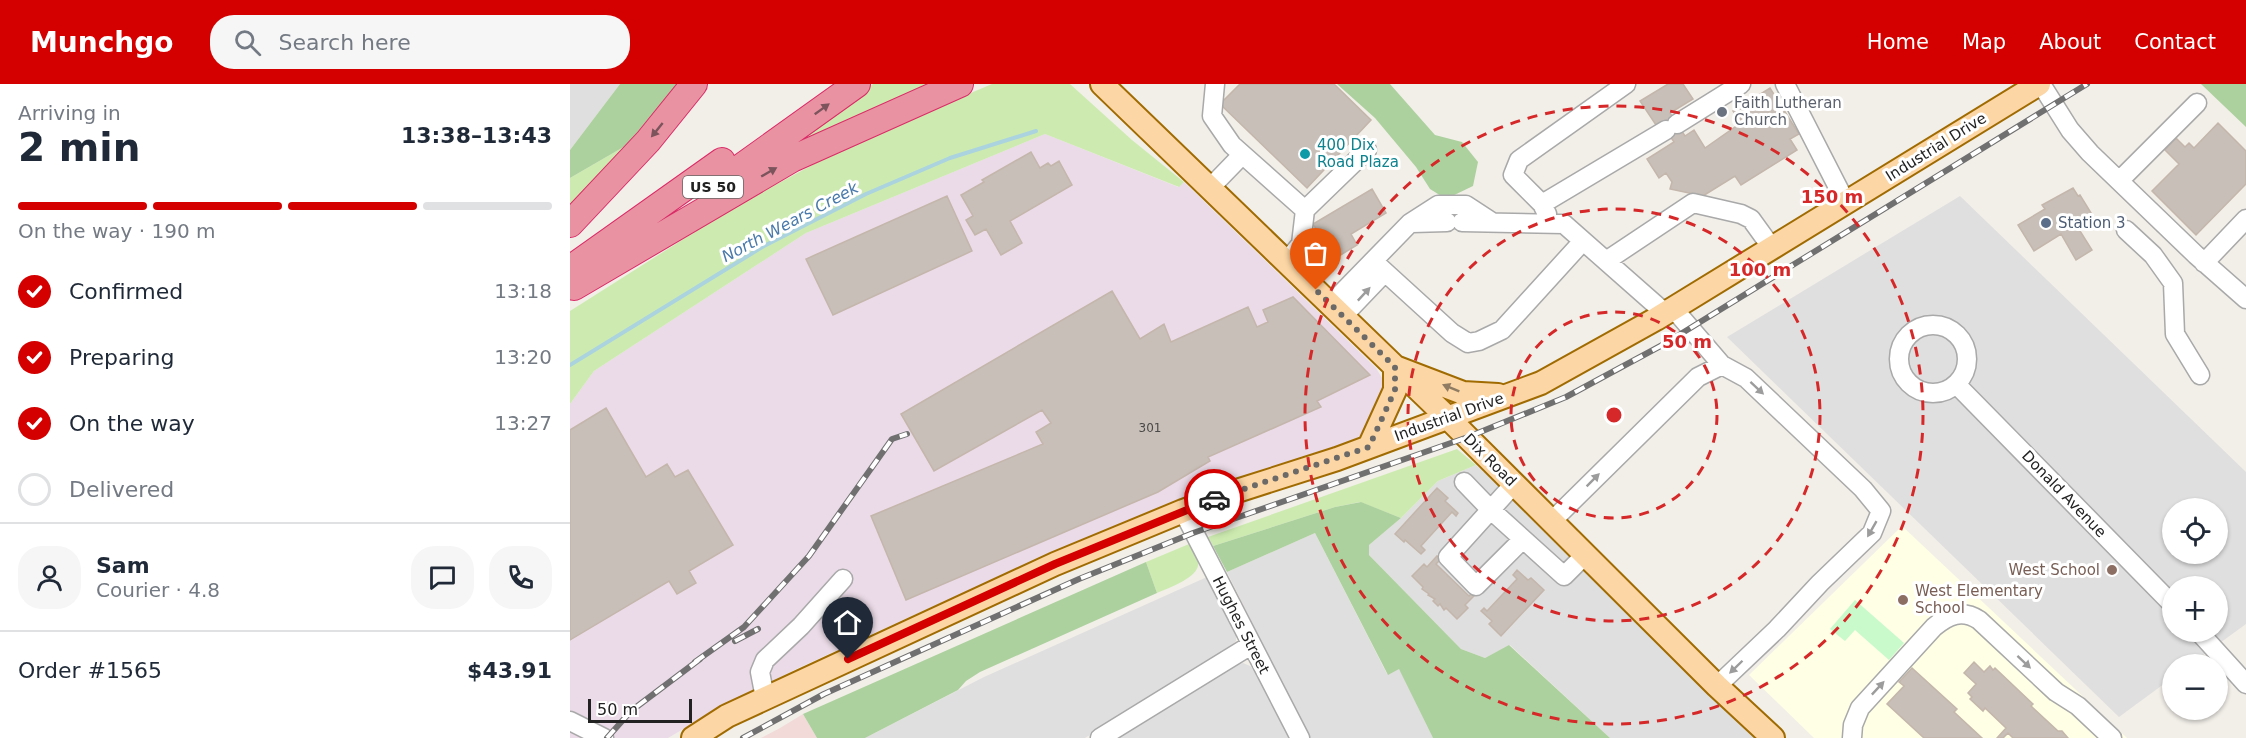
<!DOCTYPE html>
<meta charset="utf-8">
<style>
:root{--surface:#fff;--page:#f6f6f7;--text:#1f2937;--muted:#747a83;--line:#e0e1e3;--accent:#d40000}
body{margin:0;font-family:"DejaVu Sans",sans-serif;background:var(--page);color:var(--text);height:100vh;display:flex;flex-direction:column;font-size:22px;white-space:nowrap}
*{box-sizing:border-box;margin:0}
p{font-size:20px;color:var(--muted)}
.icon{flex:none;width:33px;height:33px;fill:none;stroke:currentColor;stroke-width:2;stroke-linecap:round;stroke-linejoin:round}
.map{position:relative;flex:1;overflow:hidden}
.drawer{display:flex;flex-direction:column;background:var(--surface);width:570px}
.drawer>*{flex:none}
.controls{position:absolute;left:1592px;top:414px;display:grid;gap:12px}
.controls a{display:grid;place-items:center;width:66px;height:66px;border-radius:50%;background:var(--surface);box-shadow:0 2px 4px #0004;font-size:30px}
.scale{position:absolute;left:18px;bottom:15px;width:104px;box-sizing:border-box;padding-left:6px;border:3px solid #222;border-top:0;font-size:16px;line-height:21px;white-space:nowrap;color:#222;-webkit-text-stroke:4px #fff;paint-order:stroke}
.pin{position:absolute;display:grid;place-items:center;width:51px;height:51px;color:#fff;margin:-62px -26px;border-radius:50% 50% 50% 0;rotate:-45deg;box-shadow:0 0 6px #0007}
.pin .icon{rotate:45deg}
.courier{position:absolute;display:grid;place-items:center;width:60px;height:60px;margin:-30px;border:4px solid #d40000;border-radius:50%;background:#fff;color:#222;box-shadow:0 2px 8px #0007}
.overview em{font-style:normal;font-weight:700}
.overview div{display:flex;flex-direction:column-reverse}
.overview{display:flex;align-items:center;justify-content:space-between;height:102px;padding:0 18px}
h1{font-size:39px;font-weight:700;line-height:45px}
.bar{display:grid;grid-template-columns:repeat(4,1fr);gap:9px 6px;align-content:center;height:72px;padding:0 18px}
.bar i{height:8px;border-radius:4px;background:var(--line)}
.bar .on{background:var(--accent)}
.bar p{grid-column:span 4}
.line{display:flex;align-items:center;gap:15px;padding:0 18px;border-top:2px solid var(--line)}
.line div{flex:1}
.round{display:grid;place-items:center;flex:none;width:63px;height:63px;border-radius:24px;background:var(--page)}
ol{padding:0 18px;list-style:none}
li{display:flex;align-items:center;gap:18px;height:66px}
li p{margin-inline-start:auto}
li .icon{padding:6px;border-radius:50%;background:var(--accent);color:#fff;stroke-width:4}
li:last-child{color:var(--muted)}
li i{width:33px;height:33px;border:3px solid var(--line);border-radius:50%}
header{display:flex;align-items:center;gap:36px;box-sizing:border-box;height:84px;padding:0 30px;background:var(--accent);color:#fff}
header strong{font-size:28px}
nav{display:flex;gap:33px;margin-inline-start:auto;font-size:21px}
.search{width:420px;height:54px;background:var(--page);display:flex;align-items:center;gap:15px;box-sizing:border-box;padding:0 21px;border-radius:24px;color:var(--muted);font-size:22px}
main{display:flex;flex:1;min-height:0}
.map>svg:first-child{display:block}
</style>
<header>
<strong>Munchgo</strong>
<div class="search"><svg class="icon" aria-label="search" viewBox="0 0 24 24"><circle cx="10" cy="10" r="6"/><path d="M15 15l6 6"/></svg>Search here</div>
<nav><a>Home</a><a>Map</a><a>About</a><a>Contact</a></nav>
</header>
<main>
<section class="drawer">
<div class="overview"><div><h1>2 min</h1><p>Arriving in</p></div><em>13:38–13:43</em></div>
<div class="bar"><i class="on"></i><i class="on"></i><i class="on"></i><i></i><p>On the way · 190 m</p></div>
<ol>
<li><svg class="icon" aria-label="check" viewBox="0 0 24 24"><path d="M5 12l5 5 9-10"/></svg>Confirmed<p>13:18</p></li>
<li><svg class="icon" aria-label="check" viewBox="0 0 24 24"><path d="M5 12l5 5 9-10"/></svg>Preparing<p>13:20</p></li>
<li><svg class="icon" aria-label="check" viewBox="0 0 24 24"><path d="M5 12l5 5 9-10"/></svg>On the way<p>13:27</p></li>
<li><i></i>Delivered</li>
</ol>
<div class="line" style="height:108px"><a class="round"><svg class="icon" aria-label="person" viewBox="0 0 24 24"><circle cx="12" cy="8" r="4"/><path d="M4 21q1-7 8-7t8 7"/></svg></a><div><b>Sam</b><p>Courier · 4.8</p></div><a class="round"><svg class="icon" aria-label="chat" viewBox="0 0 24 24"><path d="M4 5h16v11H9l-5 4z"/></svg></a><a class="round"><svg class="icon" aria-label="phone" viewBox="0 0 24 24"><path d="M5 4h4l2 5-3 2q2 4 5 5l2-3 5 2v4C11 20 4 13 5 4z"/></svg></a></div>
<div class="line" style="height:78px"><div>Order #1565</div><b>$43.91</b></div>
</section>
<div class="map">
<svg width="1676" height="654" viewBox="0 0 1676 654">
<rect width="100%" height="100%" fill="#f2efe9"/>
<path fill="#e0dfdf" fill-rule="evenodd" d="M0,0H50L0,66Z
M1390,112L1676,388V540L1621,580H1602V594L1549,633L1157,253ZM1602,424H1647V470H1602ZM1602,502H1647V548H1602Z
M906,381L1014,479L1198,654H1040L940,561L915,574L891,565L799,471V461L831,434L868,397Z
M745,449L817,590L829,584L863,654H739L657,488Z
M637,493L666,551V557L661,563L515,654H295L414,593Z
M673,579L680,582L686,588L719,654H546L665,581Z"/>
<path fill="#f2dad9" d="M233,630L247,654H191L210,644Z"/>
<path fill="#ebdbe8" d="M475,50L608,103L614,98L806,284L815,299L816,312L793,350L775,361L516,455L357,525L224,586L135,632L98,654H0V320L24,287L236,149Z"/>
<path fill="#ffffe5" d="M1332,442L1557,654H1244L1179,591Z"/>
<path fill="#cdebb0" d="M303,0H367L193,78Z
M422,0H500L562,56L614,98L609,103L475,50L236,149L24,287L0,320V227L164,123L287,57Z
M57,61L0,122V94Z
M887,365L906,381L868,397L831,434L790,418L765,423L643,462L638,453Z
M619,460C621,465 627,472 628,478C631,493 598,504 587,509L576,478Z"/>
<path fill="#add19e" d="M50,0H107L57,61L0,94V66Z
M767,0H820L865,51L892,58L908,78L903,102L876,115L860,105L846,83L805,34Z
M1631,0H1676V43Z
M791,418L831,434L799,461V471L891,565L915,574L939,561L1040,654H863L829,585L818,591L745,449L657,488L643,462L765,423Z
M576,478L587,509L410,588L396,597L388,606L295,654H247L233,630Z"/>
<path fill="#c8facc" d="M1285,516L1334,559L1319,576L1285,546L1275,557L1260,545Z"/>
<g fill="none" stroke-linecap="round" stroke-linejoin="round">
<path stroke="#aad3df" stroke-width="4" d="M0,281L194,162L296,110L380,74L466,47"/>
</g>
<path fill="#c7bfb8" stroke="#c4b6ab" stroke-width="1.5" d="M670,0H764L801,36L737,104L650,20Z
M1098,0H1113L1123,15L1100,29L1115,52L1124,46L1135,64L1172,38L1167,29L1165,30L1163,27L1200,4L1229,50L1220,55L1227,66L1171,101L1165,92L1133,112L1100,105L1102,98L1096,89L1089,94L1077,75L1104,58L1091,38L1086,41L1070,17Z
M1648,39L1676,67V100L1626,151L1582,107L1609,80L1595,66L1606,54L1615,63L1619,59L1624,64Z
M461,68L470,84L478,79L481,82L489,77L502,101L440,137L452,159L431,171L416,145L405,151L396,136L403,132L391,111L414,98L412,96Z
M1503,104L1508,112L1510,111L1526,137L1510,147L1522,166L1506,176L1491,150L1464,167L1448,141L1475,125L1472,121Z
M802,105L816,129L781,150L787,161L764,175L743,140Z
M377,112L402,167L263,231L236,175Z
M542,207L570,255L594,240L601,258L678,223L687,243L698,238L693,226L723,213L800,291L747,317L751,323L638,373L640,377L588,408L336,516L301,432L473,360L466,348L481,339L472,326L364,387L331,330Z
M36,324L76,393L97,380L105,393L118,386L163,461L119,487L126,499L107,510L99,497L0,556V346Z
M867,404L878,414L875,417L888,429L886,432L882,428L851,462L855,466L851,470L835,456L834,458L825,450Z
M867,472L872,474L866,480L899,512L903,508L905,511L895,521L898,524L887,535L876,524L874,526L870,520L868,522L863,517L865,515L858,511L859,510L852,505L853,503L842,492L854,480L857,483Z
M947,486L958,496L961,494L974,506L931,552L919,540L922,537L911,527L914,524L917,527L947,495L943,491Z
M1404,578L1414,588L1420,582L1423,586L1425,584L1463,620L1461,622L1488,647H1492L1498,654H1443L1438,649L1433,654H1427L1436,644L1415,624L1413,627L1400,615L1402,613L1398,609L1406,600L1394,589Z
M1342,584L1387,625L1384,628L1412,654H1354L1317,620L1334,602L1329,598Z"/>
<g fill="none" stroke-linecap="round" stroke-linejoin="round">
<g stroke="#a9a9a9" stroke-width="21">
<path id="minor" d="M645,0L642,32L662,61L735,126L797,66
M1215,0L1276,119
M1471,0L1500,46L1520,69L1626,171L1676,215
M1107,40L1171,0
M1550,96L1627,19
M640,104L672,71
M972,120L943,91L949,76L1056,0
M977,130L972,120L1096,46
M892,138L994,140L1095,229
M842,139L877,138
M1556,146L1583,171L1603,199L1605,250L1630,291
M717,177L731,160L735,126
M803,177L882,249L898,259L909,257L932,246L1013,157
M1036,177L1123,119L1171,130L1181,135L1202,164
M1634,179L1676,135
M761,220L840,139L868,121H896L922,138
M1103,224L1152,281
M773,232L815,188
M1329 275a34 34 0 1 1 68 0a34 34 0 1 1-68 0Z
M1386,300L1602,520
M894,398L921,426L994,492L1015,471
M944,400L878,473L906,502L952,456
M613,427L730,654
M982,437L1128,293L1152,281L1176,294L1293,405L1311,427L1302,449L1250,499L1207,545L1147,602
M1629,548L1676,600
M195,614L190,588L195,576L231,542L273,495
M0,637L34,654
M530,654L681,561
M1282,654L1283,641L1290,624L1364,543C1378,531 1392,525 1409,536L1486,608L1508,622L1542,654"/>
</g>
<g stroke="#a06b00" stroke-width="26">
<path id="major" d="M532,0L878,334L1147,602L1203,654
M799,363L825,306V283L893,309L928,311
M123,654L157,632L485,480L613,427L670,406L767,375L971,299L1086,235L1469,0"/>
</g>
<g stroke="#dc2a67" stroke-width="28">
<path id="highway" d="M139,106L287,0
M0,140L78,57L124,0
M0,185L152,77
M4,203L222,75L390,0"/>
</g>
<use href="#minor" stroke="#fff" stroke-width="18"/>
<use href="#major" stroke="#fcd6a4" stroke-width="22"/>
<use href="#highway" stroke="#e892a2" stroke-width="26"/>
<g stroke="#707070" stroke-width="6">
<path id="rail" d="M165,557L188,545
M125,578L174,543L239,472L322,355L337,350
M37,654L61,627L130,575
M173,654L254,610L509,495L623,449L898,353L996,313L1096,259L1517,0"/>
</g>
<use href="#rail" stroke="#fff" stroke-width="4" stroke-dasharray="11" stroke-linecap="butt"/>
</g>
<defs><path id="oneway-solid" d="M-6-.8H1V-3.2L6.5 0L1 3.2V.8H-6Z" transform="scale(1.5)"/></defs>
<g fill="#7b545c">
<use href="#oneway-solid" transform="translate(252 25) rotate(-36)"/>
<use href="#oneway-solid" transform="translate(87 46) rotate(129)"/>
<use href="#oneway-solid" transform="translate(199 88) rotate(-30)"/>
</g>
<g fill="#9c9c9c">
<use href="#oneway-solid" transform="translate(794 210) rotate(-47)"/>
<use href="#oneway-solid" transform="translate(1187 304) rotate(43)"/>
<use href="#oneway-solid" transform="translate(1023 396) rotate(-45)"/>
<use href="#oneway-solid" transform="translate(1302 445) rotate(120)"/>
<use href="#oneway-solid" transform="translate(1454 578) rotate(43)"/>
<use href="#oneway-solid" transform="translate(1166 583) rotate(136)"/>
<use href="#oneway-solid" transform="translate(1308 604) rotate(-47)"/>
</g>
<use fill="#8f7c63" href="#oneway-solid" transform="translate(881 304) rotate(-158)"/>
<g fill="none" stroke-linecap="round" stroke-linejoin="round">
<path stroke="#6b6a68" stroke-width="6" stroke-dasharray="0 10.8" d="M644,415L799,363L825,306V283L746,206"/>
<path stroke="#d40000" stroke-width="8" d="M278,575L485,480L644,415"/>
</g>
<g fill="none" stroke="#d62828" stroke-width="3" stroke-dasharray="10 8">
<circle cx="1044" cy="331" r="103"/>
<circle cx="1044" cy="331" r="206"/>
<circle cx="1044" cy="331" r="309"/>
</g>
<circle fill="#6b7280" stroke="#fff" stroke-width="2" cx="1152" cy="28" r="6"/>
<circle fill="#0f9aa8" stroke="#fff" stroke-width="2" cx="735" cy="70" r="6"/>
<circle fill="#5c6f8a" stroke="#fff" stroke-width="2" cx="1476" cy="139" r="6"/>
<g fill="#8d6e63" stroke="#fff" stroke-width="2">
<circle cx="1542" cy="486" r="6"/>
<circle cx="1333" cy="516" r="6"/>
</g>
<g text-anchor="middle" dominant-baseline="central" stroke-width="6" stroke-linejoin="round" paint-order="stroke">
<g font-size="12" fill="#4b4948">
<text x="580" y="344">301</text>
</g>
<rect fill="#fff" stroke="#646464" stroke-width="1.5" x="113" y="92" width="60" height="22" rx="4.5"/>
<g font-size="14" font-weight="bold" fill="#222">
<text x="143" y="103">US 50</text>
</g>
<g font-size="15" fill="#5b616d" stroke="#fff" text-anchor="start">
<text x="1164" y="19">Faith Lutheran<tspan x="1164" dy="17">Church</tspan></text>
</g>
<g font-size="15" fill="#0d838f" stroke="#fff" text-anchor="start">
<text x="747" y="61">400 Dix<tspan x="747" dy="17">Road Plaza</tspan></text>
</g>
<g font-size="15" fill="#222" stroke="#fff">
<text transform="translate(1366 63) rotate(-32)">Industrial Drive</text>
<text transform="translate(879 333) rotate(-20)">Industrial Drive</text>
<text transform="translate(920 376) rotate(45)">Dix Road</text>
<text transform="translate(1494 410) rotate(46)">Donald Avenue</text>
<text transform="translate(671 541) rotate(63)">Hughes Street</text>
</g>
<g font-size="15" fill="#4e5e75" stroke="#fff" text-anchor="start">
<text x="1488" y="139">Station 3</text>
</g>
<g font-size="15" fill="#785e54" stroke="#fff" text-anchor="end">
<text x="1530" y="486">West School</text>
<text x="1345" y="507" text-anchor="start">West Elementary<tspan x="1345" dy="17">School</tspan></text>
</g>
<g font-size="16" font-style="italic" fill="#4a7aab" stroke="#fff">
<text transform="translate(220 138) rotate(-28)">North Wears Creek</text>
</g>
</g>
<circle cx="1044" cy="331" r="9" fill="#d62828" stroke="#fff" stroke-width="3"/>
<g font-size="18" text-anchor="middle" font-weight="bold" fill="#d62828" stroke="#fff" stroke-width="6" stroke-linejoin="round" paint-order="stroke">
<text x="1262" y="119">150 m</text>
<text x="1190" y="192">100 m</text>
<text x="1117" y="264">50 m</text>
</g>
</svg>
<div class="controls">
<a><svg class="icon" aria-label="locate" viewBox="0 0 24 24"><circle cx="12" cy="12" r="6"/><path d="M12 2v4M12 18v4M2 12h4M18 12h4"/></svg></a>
<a>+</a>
<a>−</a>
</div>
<div class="scale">50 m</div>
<div class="pin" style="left:746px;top:206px;background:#ea580c"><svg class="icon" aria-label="bag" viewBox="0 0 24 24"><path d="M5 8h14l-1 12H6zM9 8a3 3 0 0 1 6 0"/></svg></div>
<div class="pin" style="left:278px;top:575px;background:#1f2937"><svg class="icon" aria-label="home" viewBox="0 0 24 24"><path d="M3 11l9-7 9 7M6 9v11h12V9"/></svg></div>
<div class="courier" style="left:644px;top:415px"><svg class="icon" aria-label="car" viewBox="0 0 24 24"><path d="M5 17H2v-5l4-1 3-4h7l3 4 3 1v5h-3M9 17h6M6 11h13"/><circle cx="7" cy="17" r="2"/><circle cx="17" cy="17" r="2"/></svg></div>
</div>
</main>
